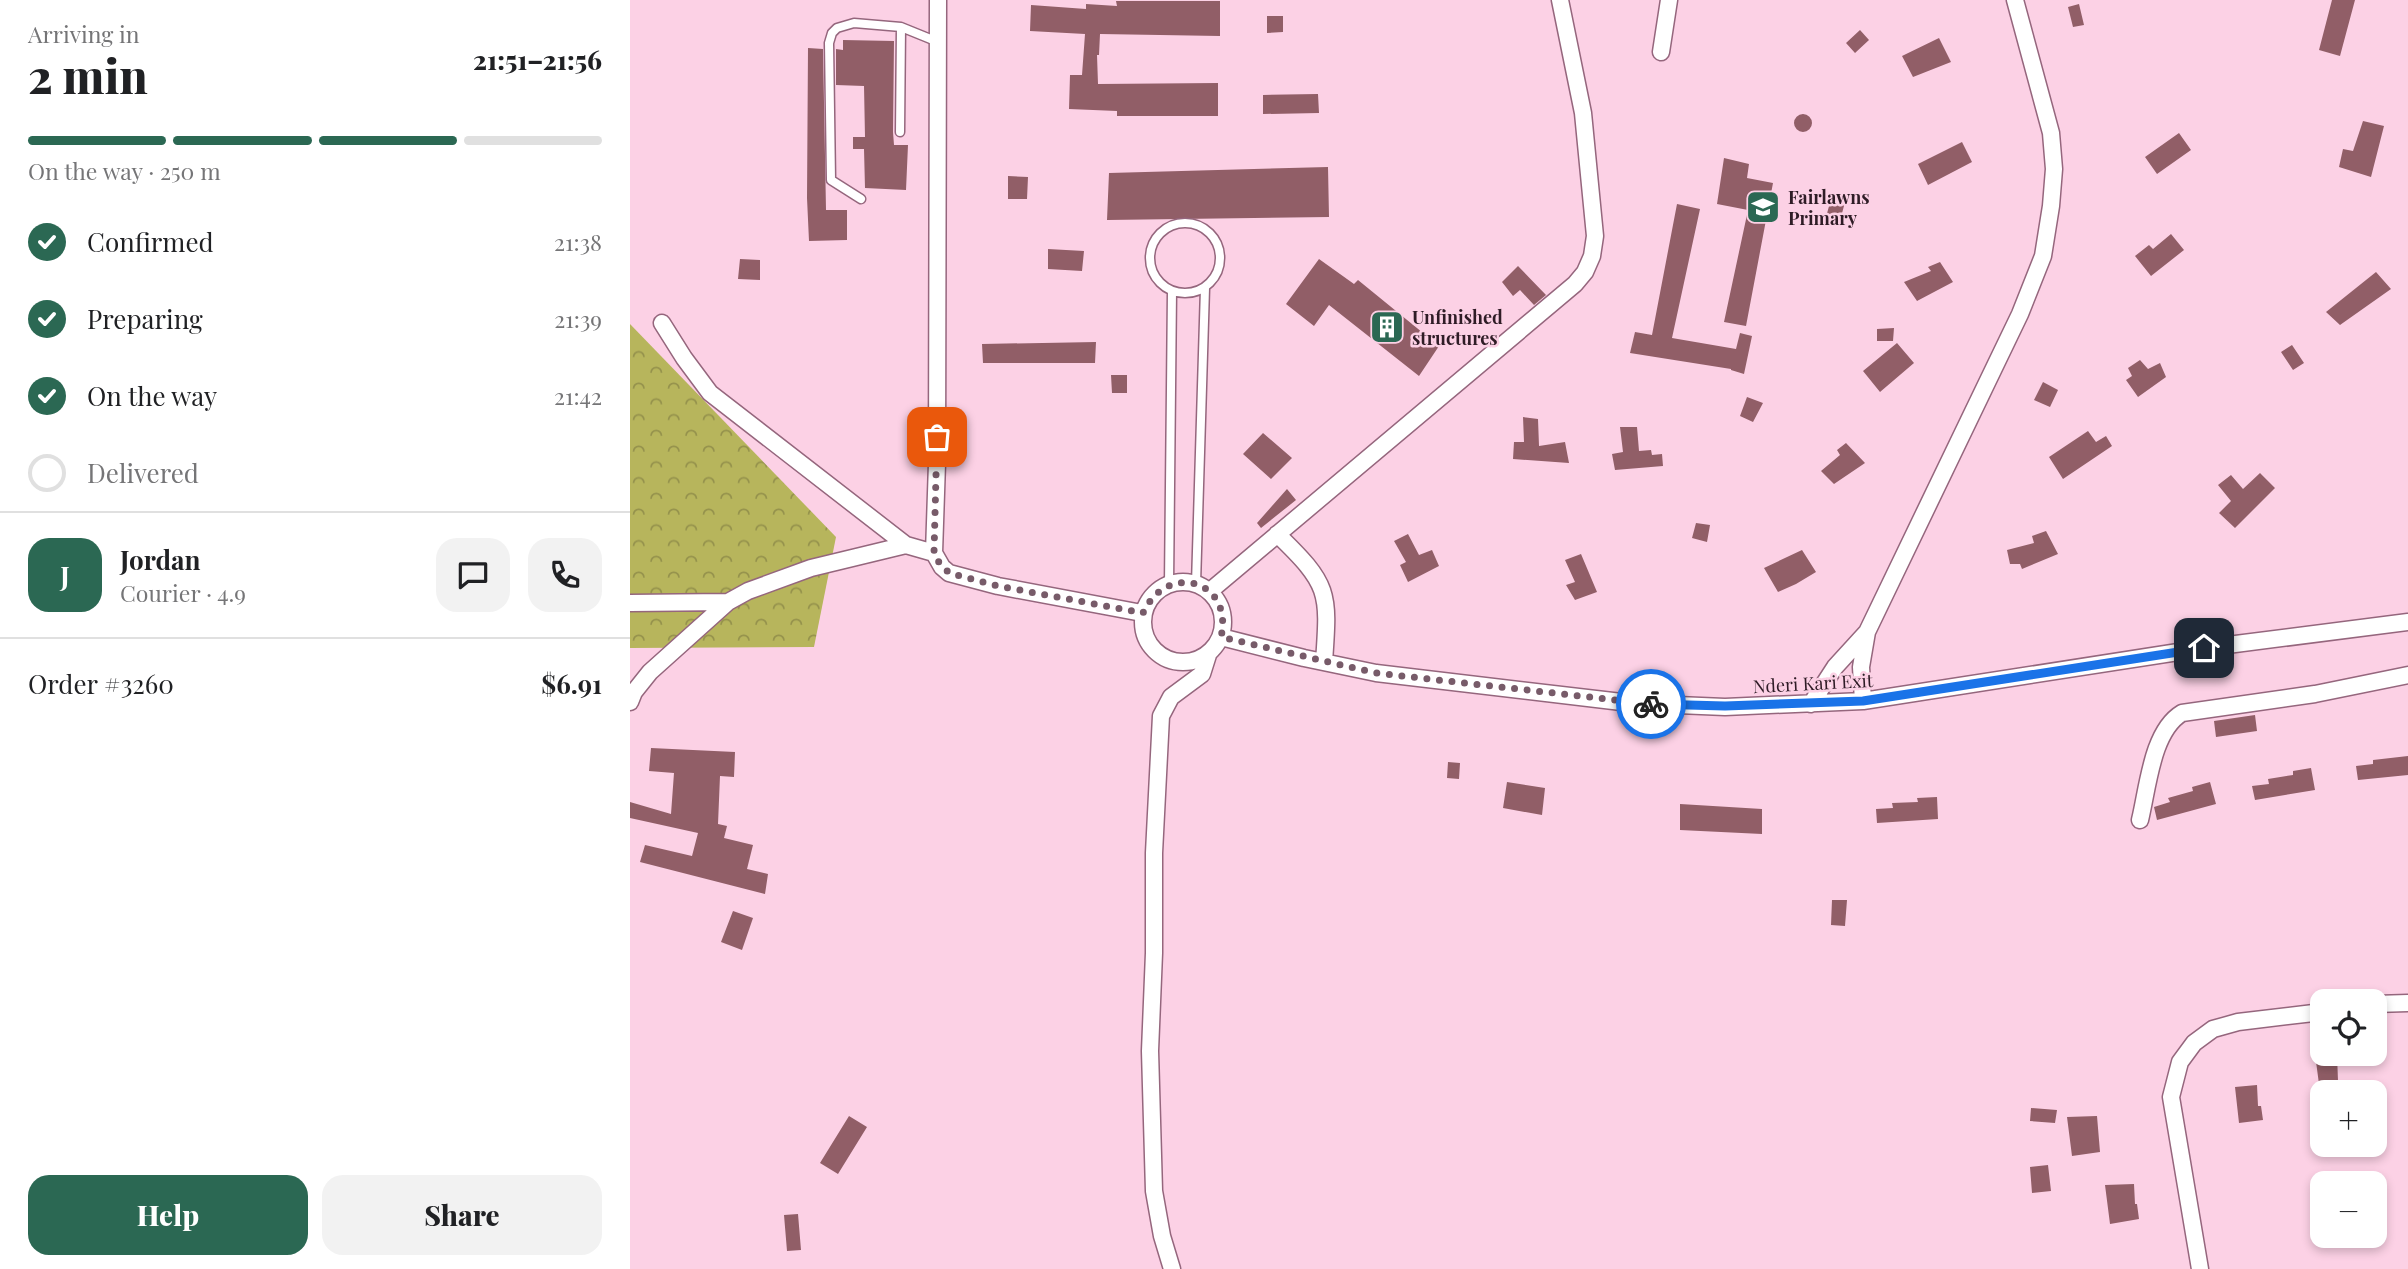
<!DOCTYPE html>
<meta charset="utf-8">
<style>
:root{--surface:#fff;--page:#f2f2f2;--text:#202124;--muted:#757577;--line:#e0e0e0;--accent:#2b6853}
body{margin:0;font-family:"Playfair Display",serif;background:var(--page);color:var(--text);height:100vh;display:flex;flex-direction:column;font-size:26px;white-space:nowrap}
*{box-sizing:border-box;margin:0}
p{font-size:23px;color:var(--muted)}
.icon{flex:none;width:38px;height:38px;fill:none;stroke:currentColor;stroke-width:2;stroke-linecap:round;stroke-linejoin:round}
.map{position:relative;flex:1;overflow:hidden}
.sheet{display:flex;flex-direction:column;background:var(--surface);width:630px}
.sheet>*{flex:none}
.tools{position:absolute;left:1680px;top:989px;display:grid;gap:14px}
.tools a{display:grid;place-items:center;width:77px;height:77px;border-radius:14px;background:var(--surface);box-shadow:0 4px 10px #0003;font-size:35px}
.pin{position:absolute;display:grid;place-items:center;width:60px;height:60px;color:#fff;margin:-30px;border-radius:14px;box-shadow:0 4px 10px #0006}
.courier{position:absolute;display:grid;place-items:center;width:70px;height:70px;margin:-35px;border:5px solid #1a73e8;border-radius:50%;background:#fff;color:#222;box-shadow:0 2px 9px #0007}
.head em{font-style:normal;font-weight:800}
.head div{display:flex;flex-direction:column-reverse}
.head{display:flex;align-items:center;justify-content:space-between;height:119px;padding:0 28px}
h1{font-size:46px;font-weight:800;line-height:52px}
.bar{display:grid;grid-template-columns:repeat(4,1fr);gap:10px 7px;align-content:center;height:84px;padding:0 28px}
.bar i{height:9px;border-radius:5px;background:var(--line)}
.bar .selected{background:var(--accent)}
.bar p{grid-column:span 4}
.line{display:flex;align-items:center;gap:18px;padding:0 28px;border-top:2px solid var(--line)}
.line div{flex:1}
.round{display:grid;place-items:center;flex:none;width:74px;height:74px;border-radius:21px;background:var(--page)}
ol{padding:0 28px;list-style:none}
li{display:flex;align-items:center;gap:21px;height:77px}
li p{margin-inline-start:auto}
li .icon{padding:7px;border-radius:50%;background:var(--accent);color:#fff;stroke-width:4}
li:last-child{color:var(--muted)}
li i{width:38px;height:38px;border:4px solid var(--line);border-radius:50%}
.button{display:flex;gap:14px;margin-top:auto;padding:14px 28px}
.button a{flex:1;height:80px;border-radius:21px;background:var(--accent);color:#fff;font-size:28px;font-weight:800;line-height:80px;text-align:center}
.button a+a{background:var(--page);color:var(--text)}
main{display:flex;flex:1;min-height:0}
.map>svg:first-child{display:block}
</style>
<main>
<section class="sheet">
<div class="head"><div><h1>2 min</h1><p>Arriving in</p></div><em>21:51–21:56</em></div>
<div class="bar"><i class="selected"></i><i class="selected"></i><i class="selected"></i><i></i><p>On the way · 250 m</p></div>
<ol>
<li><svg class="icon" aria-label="check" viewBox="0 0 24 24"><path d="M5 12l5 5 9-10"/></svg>Confirmed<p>21:38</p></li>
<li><svg class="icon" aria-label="check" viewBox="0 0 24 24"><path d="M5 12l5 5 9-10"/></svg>Preparing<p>21:39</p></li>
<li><svg class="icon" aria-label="check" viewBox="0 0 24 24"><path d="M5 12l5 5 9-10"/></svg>On the way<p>21:42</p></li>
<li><i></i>Delivered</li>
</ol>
<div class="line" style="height:126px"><b class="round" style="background:var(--accent);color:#fff">J</b><div><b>Jordan</b><p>Courier · 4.9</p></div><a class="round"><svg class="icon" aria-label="chat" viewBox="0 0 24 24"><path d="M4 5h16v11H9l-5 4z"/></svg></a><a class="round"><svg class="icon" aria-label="phone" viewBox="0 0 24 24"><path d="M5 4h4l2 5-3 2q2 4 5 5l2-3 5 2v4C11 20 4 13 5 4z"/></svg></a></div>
<div class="line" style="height:91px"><div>Order #3260</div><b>$6.91</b></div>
<div class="button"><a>Help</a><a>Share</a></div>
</section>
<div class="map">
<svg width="1778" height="1269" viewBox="0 0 1778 1269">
<defs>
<pattern id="forest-crowns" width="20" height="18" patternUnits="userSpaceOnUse" patternTransform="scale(1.75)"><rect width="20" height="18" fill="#b7b55c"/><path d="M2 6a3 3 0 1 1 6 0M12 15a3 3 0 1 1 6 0" fill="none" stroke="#95924c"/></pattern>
</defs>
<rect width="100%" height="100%" fill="#fcd1e5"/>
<path fill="url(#forest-crowns)" d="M0,324L206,537L184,647L0,648Z"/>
<path fill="#915e67" d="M1702,0H1725L1710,56L1689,50Z
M486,1H590V36L470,34L469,55H467L468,84L588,83V116H487V111L439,109L440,75H452L455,34L400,31L401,5L456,9V4L487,6Z
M1449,4L1454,25L1443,27L1438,7Z
M637,16H653V32L637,33Z
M1230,30L1239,40L1225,53L1216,43Z
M1309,38L1321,62L1283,77L1272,56Z
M213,40L264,41L263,132L264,145H278L276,190L235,188L234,149H223V137H235L234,86L206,85V49L213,50Z
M178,48L193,49L196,210H217V240L179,241L177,198Z
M688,94L689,113L633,114V95Z
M1164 123a9 9 0 1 1 18 0a9 9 0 1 1-18 0Z
M1733,121L1754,126L1741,177L1709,167L1713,149L1723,151Z
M1549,133L1561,150L1527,174L1515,157Z
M1332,142L1342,162L1298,185L1288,164Z
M1094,158L1119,164L1117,178L1143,183L1116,326L1094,322L1118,210L1087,204Z
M698,167L699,217L477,220L479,173Z
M378,176L398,177L397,199H378Z
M1201,199L1215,202L1210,221L1196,217Z
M1047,204L1070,209L1042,338L1106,349L1110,333L1122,336L1114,374L1101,370V369L1000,353L1005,332L1022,335Z
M1541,234L1554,250L1521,276L1505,256L1519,245L1523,249Z
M418,249L454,251L452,271L418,269Z
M110,259L130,260V280L108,279Z
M689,259L724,284L728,280L809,346L789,376L699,305L684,326L656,304Z
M1310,262L1323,282L1287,301L1274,282L1301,271L1298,267Z
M888,266L916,295L904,305L890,290L883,296L872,282Z
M1746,272L1761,289L1710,325L1696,312Z
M1264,328L1263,341H1247V329Z
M466,342L465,363H353L352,344Z
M1267,343L1284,363L1250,392L1233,371Z
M1662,345L1674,363L1663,370L1651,352Z
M1510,360L1518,369L1530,363L1536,377L1508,397L1496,380L1502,376L1498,368Z
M481,375H497V393H482Z
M1413,382L1428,390L1420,407L1404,400Z
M1117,397L1133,403L1123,422L1110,416Z
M893,417L908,419L909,446L935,442L939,463L883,459L884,442H894Z
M990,427H1007L1009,451L1021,450L1022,455L1032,454L1033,466L985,470L982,454L993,452Z
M1458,431L1466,442L1476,436L1482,446L1433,479L1419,457Z
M633,433L662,458L641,479L613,454Z
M1216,443L1235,463L1204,484L1191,471L1210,455L1207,450Z
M1630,473L1645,488L1605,528L1589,513L1601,501L1588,485L1601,475L1613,489Z
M657,489L666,500L631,528L627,523Z
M1066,523L1080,525L1077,542L1062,538Z
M1416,531L1428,554L1392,569L1390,564H1380L1377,550L1404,543L1402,536Z
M778,534L789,555L802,550L809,566L778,582L770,565L776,562L764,541Z
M1172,550L1186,572L1166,584L1148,592L1134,568Z
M951,554L967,592L945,600L936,585L945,582L935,560Z
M1625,715L1627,731L1586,737L1584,721Z
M21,748L105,752L104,777L90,776L88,824L97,826L94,838L123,845L117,869L138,874L135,894L10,862L15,845L62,856L68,833L0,818V802L41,814L44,773L19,771Z
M1778,756V775L1728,780L1726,766L1743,764V760Z
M818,762L830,763L829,779L817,778Z
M1681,768L1685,790L1625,800L1622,786L1639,784L1638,779L1663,775V771Z
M877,782L915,788L912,815L873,808Z
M1580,782L1586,804L1527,820L1524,807L1540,802L1538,798L1563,791L1562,787Z
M1307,797L1308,819L1247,823L1246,809L1263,808L1262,803L1288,802L1287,798Z
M1050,804L1132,809V834L1050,830Z
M1202,900H1217L1215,926L1201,925Z
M103,911L123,918L112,950L91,942Z
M1685,1054H1707L1708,1081L1689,1084Z
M1627,1085L1628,1106H1631L1633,1120L1609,1123L1605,1087Z
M1401,1108L1427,1110L1425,1123L1400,1121Z
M219,1116L237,1127L208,1174L190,1163Z
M1467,1116L1470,1152L1442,1156L1437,1117Z
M1418,1165L1421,1191L1402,1193L1400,1167Z
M1504,1184L1505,1204H1507L1509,1219L1480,1224L1475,1185Z
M168,1214L171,1250L157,1251L154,1215Z"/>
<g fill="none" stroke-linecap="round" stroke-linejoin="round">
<g stroke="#95667d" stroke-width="11">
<path id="lane" d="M270,132L271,27
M231,199L201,180L199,43L202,33L207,28L224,23L271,27L308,42
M520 258a35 35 0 1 1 70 0a35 35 0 1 1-70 0Z
M539,584L542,291
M566,584L575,288"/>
</g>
<g stroke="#95667d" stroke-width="19">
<path id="street" d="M308,0L307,463L304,553L312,567L319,573L368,586L512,613
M1031,52L1039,0
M32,323L54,358L80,393L276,545
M647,534C700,585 699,592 694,662
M513 622a40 40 0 1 1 80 0a40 40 0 1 1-80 0Z
M580,591L945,284L955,272L962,256L965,236L953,113L930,0
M0,603L98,602
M1237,632L1390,314L1413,256L1421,206L1424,169L1421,133L1385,0
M591,637L674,658L746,673L1000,703L1095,707L1233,701L1574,648L1778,622
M0,702L4,692L20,672L98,602L118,591L181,568L276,545L304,553
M1181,704L1205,667L1237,632L1231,667L1233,701
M1510,820C1518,787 1522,731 1552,713L1685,694L1778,675
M1745,1004L1778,1003
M542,1269L532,1236L524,1191L520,1051L524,953V853L531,716L541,697L572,674L578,655
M1570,1269L1541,1097L1550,1062L1564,1043L1583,1029L1608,1022L1692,1012"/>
</g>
<use href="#lane" stroke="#fff" stroke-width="8"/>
<use href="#street" stroke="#fff" stroke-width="16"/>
</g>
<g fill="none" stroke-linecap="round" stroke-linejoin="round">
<path stroke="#775b69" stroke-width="7" stroke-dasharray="0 12.6" d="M307,437L304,553L308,561L319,573L368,586L513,613C537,561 604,580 591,637L746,673L1021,704"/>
<path stroke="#1a73e8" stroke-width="9" d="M1021,704L1095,706L1233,701L1574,648"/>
</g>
<defs>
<g id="school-square" transform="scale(1.75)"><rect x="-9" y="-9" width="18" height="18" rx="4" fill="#2b6853" stroke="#fcd1e5"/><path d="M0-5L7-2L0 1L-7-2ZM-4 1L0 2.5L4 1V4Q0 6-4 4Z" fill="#fff"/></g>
<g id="building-square" transform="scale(1.75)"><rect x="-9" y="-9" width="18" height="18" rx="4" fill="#2b6853" stroke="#fcd1e5"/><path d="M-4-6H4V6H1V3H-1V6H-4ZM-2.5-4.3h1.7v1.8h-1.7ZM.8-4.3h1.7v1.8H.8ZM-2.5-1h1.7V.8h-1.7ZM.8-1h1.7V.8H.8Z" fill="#fff"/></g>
</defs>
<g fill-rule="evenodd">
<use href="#school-square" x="1133" y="207"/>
<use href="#building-square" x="757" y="327"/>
</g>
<g text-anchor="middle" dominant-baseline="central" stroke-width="5" stroke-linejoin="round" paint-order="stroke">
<g font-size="18" font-weight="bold" fill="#2f1c26" stroke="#fcd1e5" text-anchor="start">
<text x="1158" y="197">Fairlawns<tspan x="1158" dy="21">Primary</tspan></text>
<text x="782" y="317">Unfinished<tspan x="782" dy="21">structures</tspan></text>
</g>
<g font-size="18" fill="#2f1c26" stroke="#fcd1e5">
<text transform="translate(1183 683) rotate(-3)">Nderi Kari Exit</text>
</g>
</g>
</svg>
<div class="tools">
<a><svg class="icon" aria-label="locate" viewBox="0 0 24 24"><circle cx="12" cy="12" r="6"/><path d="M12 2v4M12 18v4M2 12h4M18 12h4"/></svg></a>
<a>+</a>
<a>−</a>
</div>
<div class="pin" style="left:307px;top:437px;background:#ea580c"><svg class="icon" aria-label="bag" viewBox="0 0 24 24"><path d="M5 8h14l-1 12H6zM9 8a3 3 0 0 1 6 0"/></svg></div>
<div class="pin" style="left:1574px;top:648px;background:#1f2937"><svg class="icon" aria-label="home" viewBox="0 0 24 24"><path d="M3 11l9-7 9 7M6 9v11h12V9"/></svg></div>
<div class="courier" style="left:1021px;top:704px"><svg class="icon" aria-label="bike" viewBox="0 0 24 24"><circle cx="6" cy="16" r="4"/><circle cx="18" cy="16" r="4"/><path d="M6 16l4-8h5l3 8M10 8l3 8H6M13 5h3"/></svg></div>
</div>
</main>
